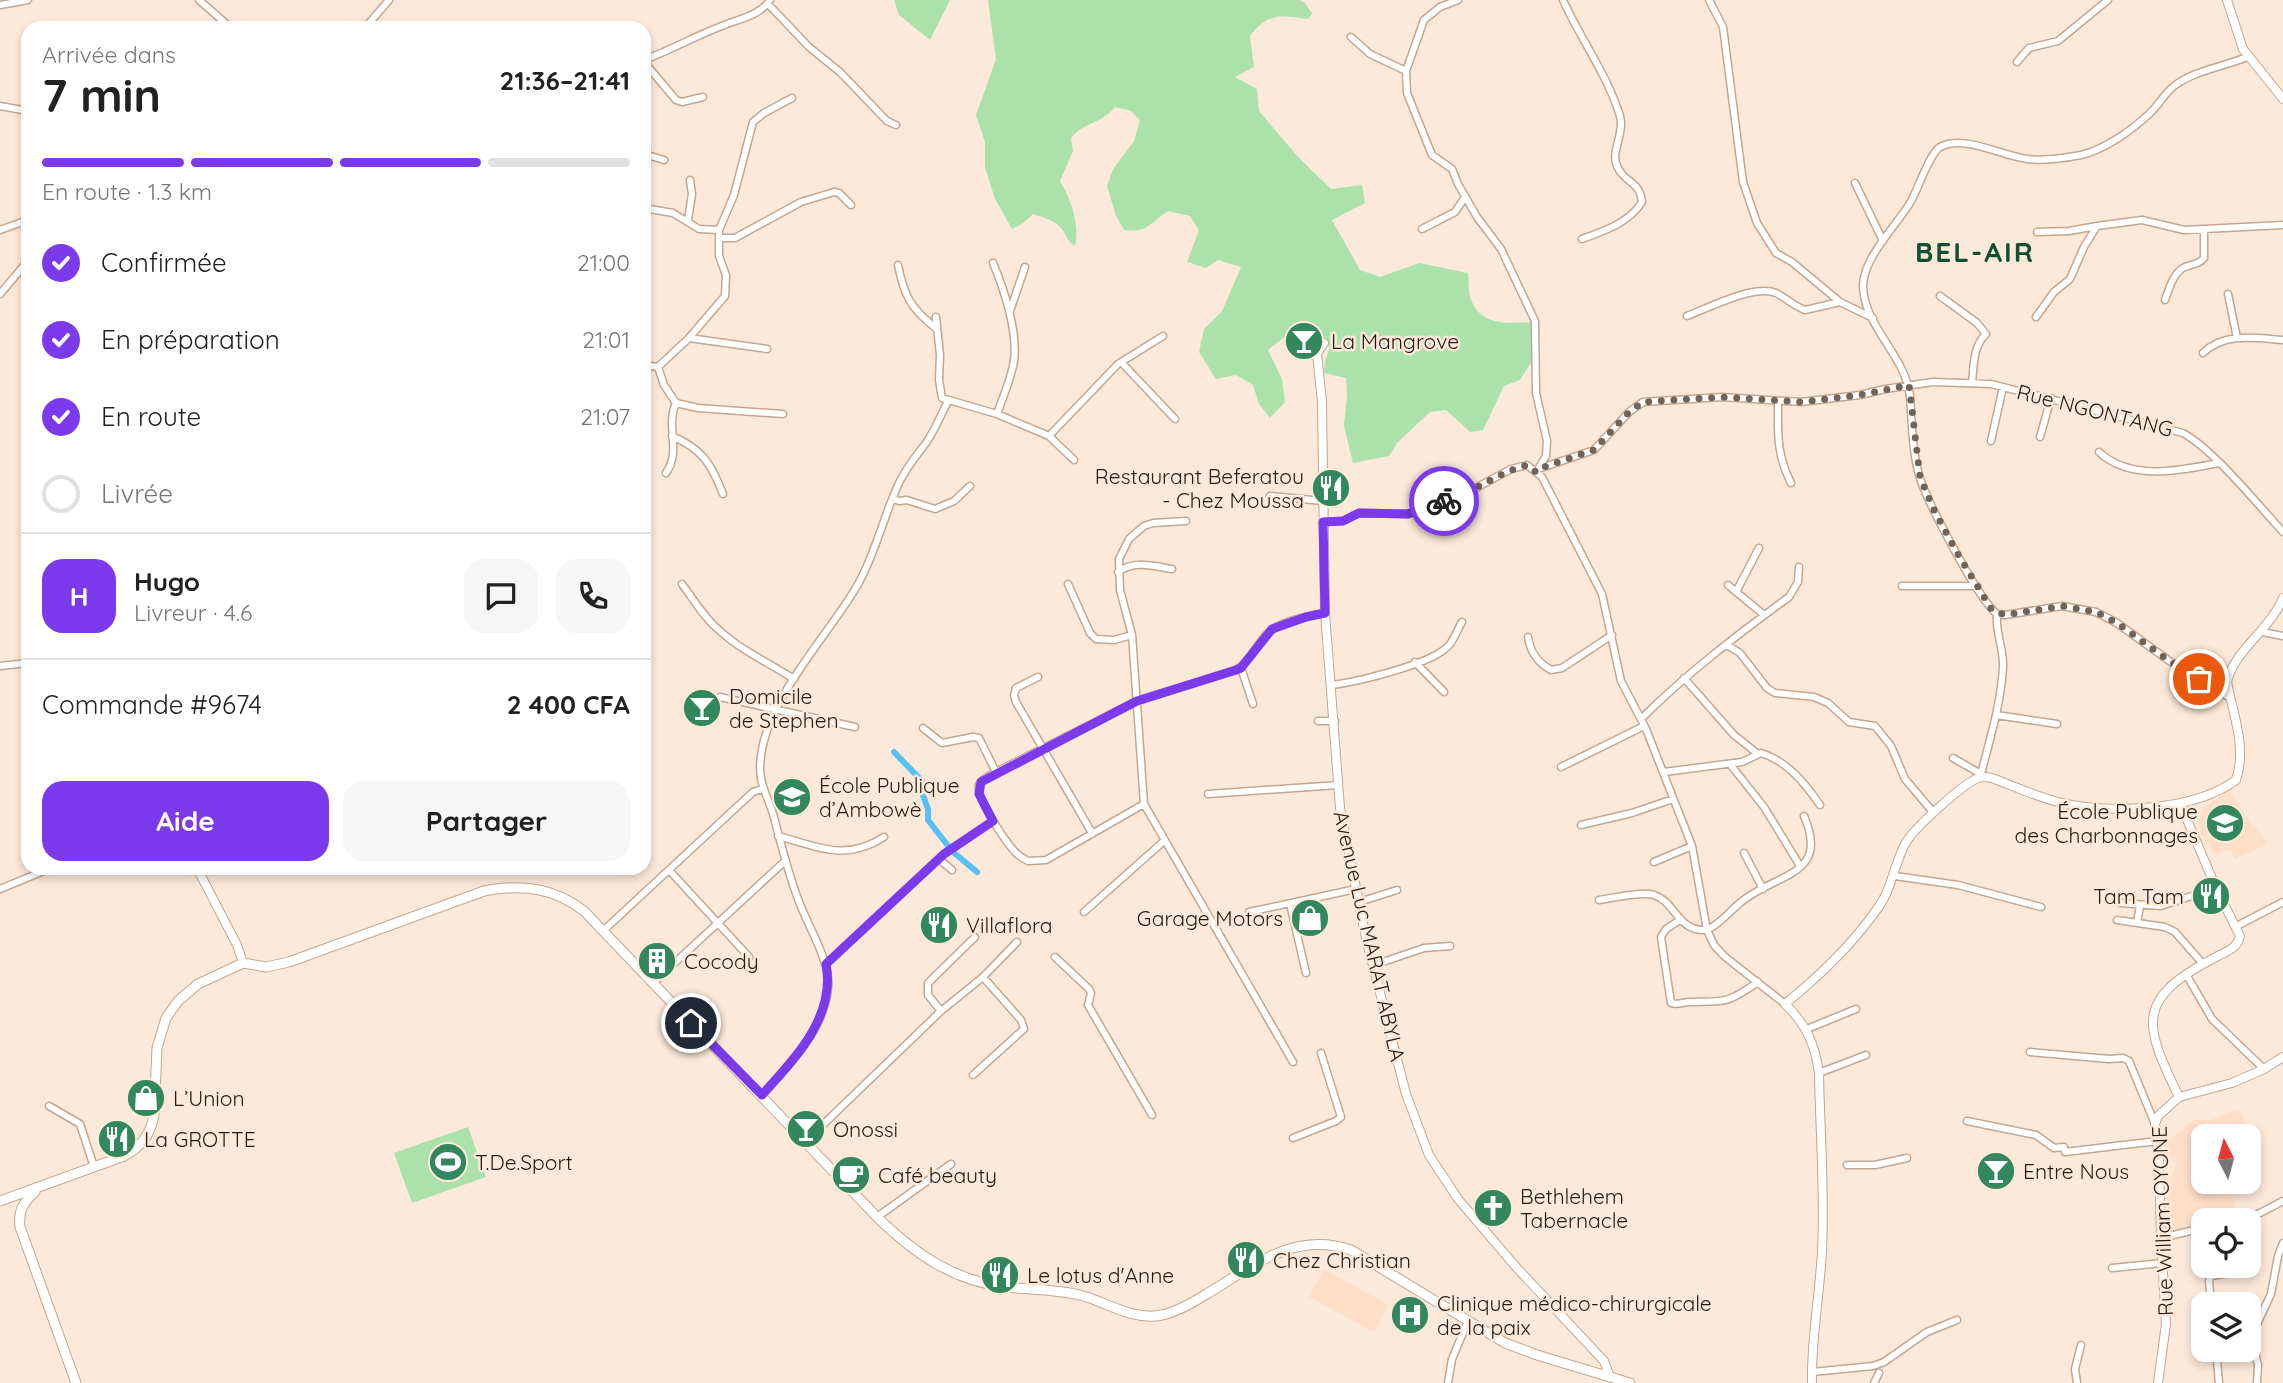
<!DOCTYPE html>
<html lang="fr">
<meta charset="utf-8">
<style>
:root{--surface:#fff;--page:#f6f6f6;--text:#222;--muted:#767676;--line:#e0e0e0;--accent:#7c3aed}
body{margin:0;font-family:Quicksand,sans-serif;background:var(--page);color:var(--text);height:100vh;display:flex;flex-direction:column;font-size:26px;white-space:nowrap}
*{box-sizing:border-box;margin:0}
p{font-size:23px;color:var(--muted)}
.icon{flex:none;width:38px;height:38px;fill:none;stroke:currentColor;stroke-width:2;stroke-linecap:round;stroke-linejoin:round}
.map{position:relative;flex:1;overflow:hidden}
.side{position:absolute;left:21px;top:21px;width:630px;height:854px;display:flex;flex-direction:column;background:var(--surface);border-radius:21px;box-shadow:0 4px 10px #0003}
.side>*{flex:none}
.needle{width:46px;rotate:354deg}
.controls{position:absolute;left:2191px;top:1124px;display:grid;gap:14px}
.controls a{display:grid;place-items:center;width:70px;height:70px;border-radius:14px;background:var(--surface);box-shadow:0 4px 10px #0003;font-size:35px}
.pin{position:absolute;display:grid;place-items:center;width:60px;height:60px;color:#fff;margin:-30px;border:4px solid #fff;border-radius:50%;box-shadow:0 2px 7px #0007}
.courier{position:absolute;display:grid;place-items:center;width:70px;height:70px;margin:-35px;border:5px solid #7c3aed;border-radius:50%;background:#fff;color:#222;box-shadow:0 2px 9px #0007}
.overview em{font-style:normal;font-weight:800}
.overview div{display:flex;flex-direction:column-reverse}
.overview{display:flex;align-items:center;justify-content:space-between;height:119px;padding:0 21px}
h1{font-size:46px;font-weight:800;line-height:52px}
.bar{display:grid;grid-template-columns:repeat(4,1fr);gap:10px 7px;align-content:center;height:84px;padding:0 21px}
.bar i{height:9px;border-radius:5px;background:var(--line)}
.bar .current{background:var(--accent)}
.bar p{grid-column:span 4}
.line{display:flex;align-items:center;gap:18px;padding:0 21px;border-top:2px solid var(--line)}
.line div{flex:1}
.round{display:grid;place-items:center;flex:none;width:74px;height:74px;border-radius:21px;background:var(--page)}
ol{padding:0 21px;list-style:none}
li{display:flex;align-items:center;gap:21px;height:77px}
li p{margin-inline-start:auto}
li .icon{padding:7px;border-radius:50%;background:var(--accent);color:#fff;stroke-width:4}
li:last-child{color:var(--muted)}
li i{width:38px;height:38px;border:4px solid var(--line);border-radius:50%}
.button{display:flex;gap:14px;margin-top:auto;padding:14px 21px}
.button a{flex:1;height:80px;border-radius:21px;background:var(--accent);color:#fff;font-size:28px;font-weight:800;line-height:80px;text-align:center}
.button a+a{background:var(--page);color:var(--text)}
.map>svg:first-child{display:block}
</style>
<div class="map">
<svg width="2283" height="1383" viewBox="0 0 2283 1383">
<rect width="100%" height="100%" fill="#fde9da"/>
<path fill="#ffdfc8" d="M2230,790L2253,827L2256,826L2268,844L2235,859L2231,849L2214,855L2204,835L2200,836L2199,820L2204,807Z
M2238,1110L2244,1118L2238,1136H2203V1181H2226L2239,1218L2203,1220V1226L2167,1235L2164,1221L2175,1163L2164,1145L2193,1120H2211Z
M1324,1269L1389,1305L1374,1332L1309,1297Z"/>
<path fill="#abe2ac" d="M894,0H950L930,40L899,15Z
M988,0H1299L1305,3L1312,13L1309,19C1281,16 1269,11 1250,36L1254,67L1235,77L1257,89L1259,111L1298,157L1331,189L1362,185L1365,203L1332,220L1360,270L1380,277L1419,263L1468,273C1469,282 1468,295 1472,302C1483,327 1511,323 1533,322L1534,358L1520,380L1504,386L1483,430L1470,432L1446,410L1430,412L1397,443L1389,456L1353,463L1344,426L1347,397L1346,378L1324,373L1325,361L1330,347L1321,341L1319,333L1288,334L1268,350L1282,379L1285,402L1270,418L1259,404L1253,385L1236,375L1216,379L1199,352L1204,329L1222,311L1241,267L1218,260L1206,268L1187,262L1199,230L1190,216L1168,211C1150,223 1148,233 1124,230L1116,216L1107,186L1113,169L1134,141L1140,120L1131,111L1115,107C1100,125 1085,121 1071,138L1073,151L1060,181C1071,199 1080,225 1075,246C1066,241 1067,234 1061,228C1054,220 1042,217 1033,214L1022,224L1012,229L995,199L985,167V142L976,115L996,59Z
M468,1127L486,1177L412,1203L394,1153Z"/>
<g fill="none" stroke-linecap="round" stroke-linejoin="round">
<path stroke="#56c0f7" stroke-width="6" d="M894,752L922,781V793L928,809V820L952,851L977,872"/>
<g stroke="#c5a68f" stroke-width="9">
<path id="minor" d="M199,0L231,28
M1458,0L1440,7L1424,20L1406,71L1407,93L1432,155L1452,169L1458,184L1477,217L1501,249L1535,321L1536,393L1547,441L1546,456L1537,471
M1563,0C1581,40 1607,74 1620,116C1625,135 1609,153 1618,168C1626,184 1640,181 1642,202C1629,223 1604,231 1582,239
M1709,0L1723,27L1743,182L1757,223L1776,253L1792,262L1840,302
M768,4L809,47L840,72L887,121L896,125
M0,5L28,0
M365,28L389,0
M1351,37L1370,54L1406,71
M644,60C671,50 695,36 722,26C738,19 760,16 770,0
M644,62L676,100L682,102L703,97
M2017,62L2029,48L2058,41L2108,0
M0,106L28,111
M644,154L664,160
M1855,183L1883,241
M644,208L673,213L699,229L719,230L734,195L753,122L764,113L792,98
M688,220L692,194L690,180
M1422,229L1455,212L1465,197
M0,230L28,220
M719,230V238H735L801,202L834,192L839,193L851,205
M2037,232L2069,231L2097,226
M898,265C904,296 911,309 937,329
M0,294L28,261
M2228,294L2237,338
M1940,296L1977,323L1986,334C1973,346 1974,365 1972,382
M2165,300C2169,289 2173,274 2183,268C2191,263 2198,266 2204,258V230
M1010,311L1025,267
M1687,316C1708,308 1754,284 1776,293C1786,298 1794,306 1805,310L1840,302L1873,318
M936,317L940,355L939,380L942,398L997,414C1003,397 1011,379 1014,361C1018,332 1004,289 993,263
M2036,317L2054,292L2070,279L2084,247L2097,226L2142,220L2184,230L2283,225
M689,338L725,296L726,275L719,256V238
M2203,353C2224,332 2256,338 2283,340
M1122,363L1175,419
M644,365L658,367L664,385L676,403L698,408L783,414
M658,367L689,338L767,349
M1778,401C1778,433 1776,453 1791,483
M997,414L1049,436L1118,364L1163,336
M672,436C702,449 711,463 723,494
M1049,436L1074,460
M2040,437L2051,398
M1991,441L2003,387
M2099,452C2130,481 2179,471 2218,463
M1538,469L1594,450L1629,412L1643,402L1722,397L1801,402L1860,395L1885,389L1933,382L1991,384L2183,433C2215,451 2257,504 2283,532
M666,473C682,451 665,426 676,403
M1270,496L1323,501
M893,499L899,501L907,500L935,509L954,501L970,486
M1186,521L1153,523L1144,526L1129,539L1119,559L1120,590L1132,635L1144,804L1293,1062
M1323,522L1343,521L1359,513L1408,514L1463,495L1511,469L1527,465L1542,477L1602,594L1621,681L1646,729L1692,846L1707,930L1714,945L1724,956L1785,1004
M1118,572C1135,560 1153,566 1172,569
M682,584C694,600 704,618 720,631C742,651 769,663 794,679
M1068,584L1090,633L1096,639L1114,640L1132,635
M1728,585L1764,615
M1902,586H1977
M1736,592L1759,548
M1997,614C1978,599 1926,500 1919,475C1912,450 1912,422 1910,396C1906,356 1863,326 1863,285C1864,257 1896,226 1910,203C1918,190 1929,154 1940,147C1964,134 2004,157 2028,159C2044,161 2065,158 2081,155C2104,150 2132,130 2149,114C2158,106 2164,94 2174,86C2195,70 2223,67 2247,57
M1997,614L2005,615L2062,606L2096,612L2117,623L2168,660L2230,698
M2262,632L2283,636
M1528,637C1530,652 1537,662 1551,670L1562,668L1612,635
M1727,645L1740,653L1767,688L1775,693L1814,697L1828,703L1849,722L1875,726L1891,746L1905,779L1933,812
M1415,662L1444,692
M0,666L28,663
M1241,668L1253,704
M1038,677L1016,688L1014,695L1016,702L1092,833
M1684,678L1734,735L1758,754
M1331,685C1357,682 1426,665 1445,649C1453,644 1457,630 1462,622
M720,697L855,727
M1996,715L2057,724
M1641,719C1686,674 1737,635 1789,597L1798,582L1799,567
M1318,721H1335
M923,728L942,743L973,737L979,738L996,772
M1953,758L1981,774
M1730,764L1764,807L1800,866
M1561,767L1644,726
M1664,772L1742,762L1761,753C1787,761 1805,783 1820,805
M1982,777L1981,774C1990,739 2001,703 2003,667C2004,649 1995,632 1997,614
M1208,794L1338,785
M1144,804L1046,860L1028,861C1024,859 1019,856 1015,852C1006,842 975,797 979,785C981,779 991,775 996,772L1137,701L1236,670C1250,662 1256,644 1268,633C1279,622 1310,615 1325,613
M1581,825L1632,813L1673,799
M778,836C819,847 845,862 884,837
M1744,853L1763,889
M939,859L952,870
M1654,862L1692,846
M669,870L749,957
M1895,876L1958,885L2041,907
M0,889L51,868
M1599,900C1613,898 1642,891 1654,895C1676,902 1677,932 1707,930C1722,923 1732,908 1745,899C1782,872 1829,874 1804,816
M1359,902L1397,890
M2120,903L2161,906L2216,888
M1290,904L1306,973
M1084,912L1164,841
M1249,912L1356,889
M1680,920L1666,929L1661,937L1671,1003C1677,1005 1681,1003 1688,1002C1725,1001 1725,1005 1758,982
M2117,920L2165,927L2175,932L2203,964
M2137,923L2140,905
M2235,927L2283,902
M604,930L753,792L762,789
M1055,957L1089,989L1091,993L1088,1005L1152,1115
M826,964L944,854L993,821
M1374,965L1424,948L1450,946
M2186,974L2212,1019L2264,1069
M653,983L785,861
M941,1011L928,995V983L975,937
M1807,1029L1856,1009
M2030,1052L2109,1059L2123,1058L2129,1061L2155,1124
M1819,1073L1866,1055
M973,1075L1024,1029L1021,1020L983,977
M762,1095C789,1065 824,1031 828,988C831,961 807,925 798,899C788,872 781,845 774,817C767,793 757,783 761,756C768,697 828,636 857,586C876,553 883,517 899,483C906,468 916,456 926,443C935,430 941,415 948,401
M49,1106L80,1124L94,1167
M1967,1121L2036,1135L2054,1148L2064,1147L2065,1152L2157,1141
M1293,1138L1336,1121L1341,1117L1321,1053
M806,1141L941,1011L983,977L1017,942
M1847,1165H1875L1907,1158
M877,1217L951,1164
M2241,1220L2260,1213L2283,1201
M2161,1238L2203,1228
M2112,1268L2163,1263
M2211,1304L2209,1281L2211,1276L2248,1270
M2216,1349L2219,1383
M1812,1372L1873,1366L1884,1362L1927,1332L1957,1320
M1448,1383L1452,1359L1468,1321
M1874,1383L1879,1373
M2077,1383L2075,1369L2081,1345
M2257,1383L2258,1365L2251,1337L2271,1294L2278,1256L2283,1243"/>
</g>
<g stroke="#c5a68f" stroke-width="10">
<path id="tertiary" d="M2227,0L2243,49L2283,99
M1324,343L1317,353L1322,402L1325,613L1340,808L1366,938L1406,1094L1429,1155L1458,1199L1516,1267L1604,1361L1610,1377
M197,868L237,945L243,963
M2179,1097C2143,1023 2135,999 2216,957C2227,951 2237,949 2240,936L2216,888L2180,803
M1812,1383C1811,1338 1820,1294 1822,1250C1825,1191 1820,1132 1819,1073C1815,1044 1806,1024 1785,1004C1819,976 1849,948 1875,912C1892,891 1893,867 1905,844C1913,829 1965,781 1981,777C1983,777 1989,777 1992,778C2013,786 2035,796 2058,802C2108,814 2193,812 2236,780C2247,747 2233,714 2227,682C2234,650 2270,630 2283,598
M2158,1383L2166,1324L2161,1238L2159,1162L2155,1124L2158,1116L2179,1097L2232,1083L2264,1069L2283,1057"/>
</g>
<g stroke="#c5a68f" stroke-width="11">
<path id="secondary" d="M35,1192C23,1203 18,1210 20,1227L76,1383
M0,1201L124,1156C141,1147 150,1135 154,1116L157,1048L166,1018L178,1001L198,984L243,963L266,967L289,962L484,891C521,884 553,887 584,911L877,1217C914,1253 953,1281 1006,1287C1030,1290 1056,1289 1080,1295C1107,1302 1132,1321 1162,1315C1177,1312 1192,1303 1205,1295C1252,1267 1294,1230 1351,1250L1505,1343L1537,1355L1630,1383"/>
</g>
<use href="#minor" stroke="#fff" stroke-width="6"/>
<use href="#tertiary" stroke="#fff" stroke-width="8"/>
<use href="#secondary" stroke="#fff" stroke-width="9"/>
</g>
<g fill="none" stroke-linecap="round" stroke-linejoin="round">
<path stroke="#726358" stroke-width="7" stroke-dasharray="0 12.6" d="M1444,501C1473,493 1497,473 1527,465L1536,472L1538,469L1594,450L1629,412L1643,402L1722,397L1801,402L1860,395L1909,385L1920,477L1934,510L1956,551L1992,610L2005,615L2062,606L2096,612L2117,623L2168,660L2199,679"/>
<path stroke="#7c3aed" stroke-width="9" d="M691,1023L762,1095C795,1058 836,1017 826,964L944,854L993,821L979,794L981,782L1137,701L1236,670L1241,668L1272,629L1306,617L1325,613L1323,522L1343,521L1359,513L1408,514L1444,501"/>
</g>
<defs>
<g id="bar-disc" transform="scale(2.0125)"><circle r="9.5" fill="#32885c" stroke="#fde9da"/><path d="M-6-5H6L.8 .8V4.5H3.5V6h-7V4.5H-.8V.8Z" fill="#fff"/></g>
<g id="restaurant-disc" transform="scale(2.0125)"><circle r="9.5" fill="#32885c" stroke="#fde9da"/><path d="M-5-6h1v4h1v-4h1v4h1v-4h1v5L-1.5 .5V6h-2V.5L-5-1ZM5-6V6H3V1.5H1.5Q1.5-4 5-6Z" fill="#fff"/></g>
<g id="school-disc" transform="scale(2.0125)"><circle r="9.5" fill="#32885c" stroke="#fde9da"/><path d="M0-5L7-2L0 1L-7-2ZM-4 1L0 2.5L4 1V4Q0 6-4 4Z" fill="#fff"/></g>
<g id="shop-disc" transform="scale(2.0125)"><circle r="9.5" fill="#32885c" stroke="#fde9da"/><path d="M-5-2.5h2.3a2.7 3.5 0 0 1 5.4 0H5L5.5 6h-11ZM-1.5-2.5h3a1.5 2.3 0 0 0-3 0Z" fill="#fff"/></g>
<g id="building-disc" transform="scale(2.0125)"><circle r="9.5" fill="#32885c" stroke="#fde9da"/><path d="M-4-6H4V6H1V3H-1V6H-4ZM-2.5-4.3h1.7v1.8h-1.7ZM.8-4.3h1.7v1.8H.8ZM-2.5-1h1.7V.8h-1.7ZM.8-1h1.7V.8H.8Z" fill="#fff"/></g>
<g id="stadium-disc" transform="scale(2.0125)"><circle r="9.5" fill="#32885c" stroke="#fde9da"/><path d="M0-5a6.5 5 0 1 0 0 10a6.5 5 0 1 0 0-10ZM-3.5-1.8h7v3.6h-7Z" fill="#fff"/></g>
<g id="cafe-disc" transform="scale(2.0125)"><circle r="9.5" fill="#32885c" stroke="#fde9da"/><path d="M-5.5-4.5H6V0H3Q3 3.5 0 3.5H-2.5Q-5.5 3.5-5.5 0ZM3-3.2v2h1.7v-2ZM-6 4.5H4V6H-6Z" fill="#fff"/></g>
<g id="church-disc" transform="scale(2.0125)"><circle r="9.5" fill="#32885c" stroke="#fde9da"/><path d="M-1.2-6h2.4v3.5h3.3v2.4h-3.3V6h-2.4V-.1h-3.3v-2.4h3.3Z" fill="#fff"/></g>
<g id="hospital-disc" transform="scale(2.0125)"><circle r="9.5" fill="#32885c" stroke="#fde9da"/><path d="M-5-5h3v3.5h4V-5h3V5h-3V1.5h-4V5h-3Z" fill="#fff"/></g>
</defs>
<g fill-rule="evenodd">
<use href="#bar-disc" x="1304" y="341"/>
<use href="#restaurant-disc" x="1331" y="488"/>
<use href="#bar-disc" x="702" y="708"/>
<use href="#school-disc" x="792" y="797"/>
<use href="#school-disc" x="2225" y="823"/>
<use href="#restaurant-disc" x="2211" y="896"/>
<use href="#shop-disc" x="1310" y="918"/>
<use href="#restaurant-disc" x="939" y="925"/>
<use href="#building-disc" x="657" y="961"/>
<use href="#shop-disc" x="146" y="1098"/>
<use href="#bar-disc" x="806" y="1129"/>
<use href="#restaurant-disc" x="117" y="1139"/>
<use href="#stadium-disc" x="448" y="1162"/>
<use href="#bar-disc" x="1996" y="1171"/>
<use href="#cafe-disc" x="851" y="1175"/>
<use href="#church-disc" x="1493" y="1208"/>
<use href="#restaurant-disc" x="1246" y="1260"/>
<use href="#restaurant-disc" x="1000" y="1275"/>
<use href="#hospital-disc" x="1410" y="1315"/>
</g>
<g text-anchor="middle" dominant-baseline="central" stroke-width="5" stroke-linejoin="round" paint-order="stroke">
<g font-size="21" fill="#271b12" stroke="#fde9da" text-anchor="start">
<text x="1331" y="341">La Mangrove</text>
<text x="1304" y="476" text-anchor="end">Restaurant Beferatou<tspan x="1304" dy="24">- Chez Moussa</tspan></text>
<text x="729" y="696">Domicile<tspan x="729" dy="24">de Stephen</tspan></text>
<text x="819" y="785">École Publique<tspan x="819" dy="24">d’Ambowè</tspan></text>
<text x="2198" y="811" text-anchor="end">École Publique<tspan x="2198" dy="24">des Charbonnages</tspan></text>
<text x="2184" y="896" text-anchor="end">Tam Tam</text>
<text x="1283" y="918" text-anchor="end">Garage Motors</text>
<text x="966" y="925">Villaflora</text>
<text x="684" y="961">Cocody</text>
<text x="173" y="1098">L’Union</text>
<text x="833" y="1129">Onossi</text>
<text x="144" y="1139">La GROTTE</text>
<text x="475" y="1162">T.De.Sport</text>
<text x="2023" y="1171">Entre Nous</text>
<text x="878" y="1175">Café beauty</text>
<text x="1520" y="1196">Bethlehem<tspan x="1520" dy="24">Tabernacle</tspan></text>
<text x="1273" y="1260">Chez Christian</text>
<text x="1027" y="1275">Le lotus d'Anne</text>
<text x="1437" y="1303">Clinique médico-chirurgicale<tspan x="1437" dy="24">de la paix</tspan></text>
</g>
<g font-size="21" fill="#271b12" stroke="#fde9da">
<text transform="translate(2095 410) rotate(14)">Rue NGONTANG</text>
<text transform="translate(1370 936) rotate(77)">Avenue Luc MARAT ABYLA</text>
<text transform="translate(2162 1221) rotate(-92)">Rue William OYONE</text>
</g>
<g font-size="28" font-weight="bold" letter-spacing="2" fill="#135033" stroke="#fde9da">
<text x="1975" y="251">BEL-AIR</text>
</g>
</g>
</svg>
<div class="controls">
<a><svg class="needle" viewBox="-14 -14 28 28"><path d="M0-13l5 13h-10z" fill="#e53935"/><path d="M0 13l5-13h-10z" fill="#767676"/></svg></a>
<a><svg class="icon" aria-label="locate" viewBox="0 0 24 24"><circle cx="12" cy="12" r="6"/><path d="M12 2v4M12 18v4M2 12h4M18 12h4"/></svg></a>
<a><svg class="icon" aria-label="layers" viewBox="0 0 24 24"><path d="M12 4l9 5-9 5-9-5zM3 14l9 5 9-5"/></svg></a>
</div>
<div class="pin" style="left:2199px;top:679px;background:#ea580c"><svg class="icon" aria-label="bag" viewBox="0 0 24 24"><path d="M5 8h14l-1 12H6zM9 8a3 3 0 0 1 6 0"/></svg></div>
<div class="pin" style="left:691px;top:1023px;background:#1f2937"><svg class="icon" aria-label="home" viewBox="0 0 24 24"><path d="M3 11l9-7 9 7M6 9v11h12V9"/></svg></div>
<div class="courier" style="left:1444px;top:501px"><svg class="icon" aria-label="bike" viewBox="0 0 24 24"><circle cx="6" cy="16" r="4"/><circle cx="18" cy="16" r="4"/><path d="M6 16l4-8h5l3 8M10 8l3 8H6M13 5h3"/></svg></div>
<section class="side">
<div class="overview"><div><h1>7 min</h1><p>Arrivée dans</p></div><em>21:36–21:41</em></div>
<div class="bar"><i class="current"></i><i class="current"></i><i class="current"></i><i></i><p>En route · 1.3 km</p></div>
<ol>
<li><svg class="icon" aria-label="check" viewBox="0 0 24 24"><path d="M5 12l5 5 9-10"/></svg>Confirmée<p>21:00</p></li>
<li><svg class="icon" aria-label="check" viewBox="0 0 24 24"><path d="M5 12l5 5 9-10"/></svg>En préparation<p>21:01</p></li>
<li><svg class="icon" aria-label="check" viewBox="0 0 24 24"><path d="M5 12l5 5 9-10"/></svg>En route<p>21:07</p></li>
<li><i></i>Livrée</li>
</ol>
<div class="line" style="height:126px"><b class="round" style="background:var(--accent);color:#fff">H</b><div><b>Hugo</b><p>Livreur · 4.6</p></div><a class="round"><svg class="icon" aria-label="chat" viewBox="0 0 24 24"><path d="M4 5h16v11H9l-5 4z"/></svg></a><a class="round"><svg class="icon" aria-label="phone" viewBox="0 0 24 24"><path d="M5 4h4l2 5-3 2q2 4 5 5l2-3 5 2v4C11 20 4 13 5 4z"/></svg></a></div>
<div class="line" style="height:91px"><div>Commande #9674</div><b>2 400 CFA</b></div>
<div class="button"><a>Aide</a><a>Partager</a></div>
</section>
</div>
